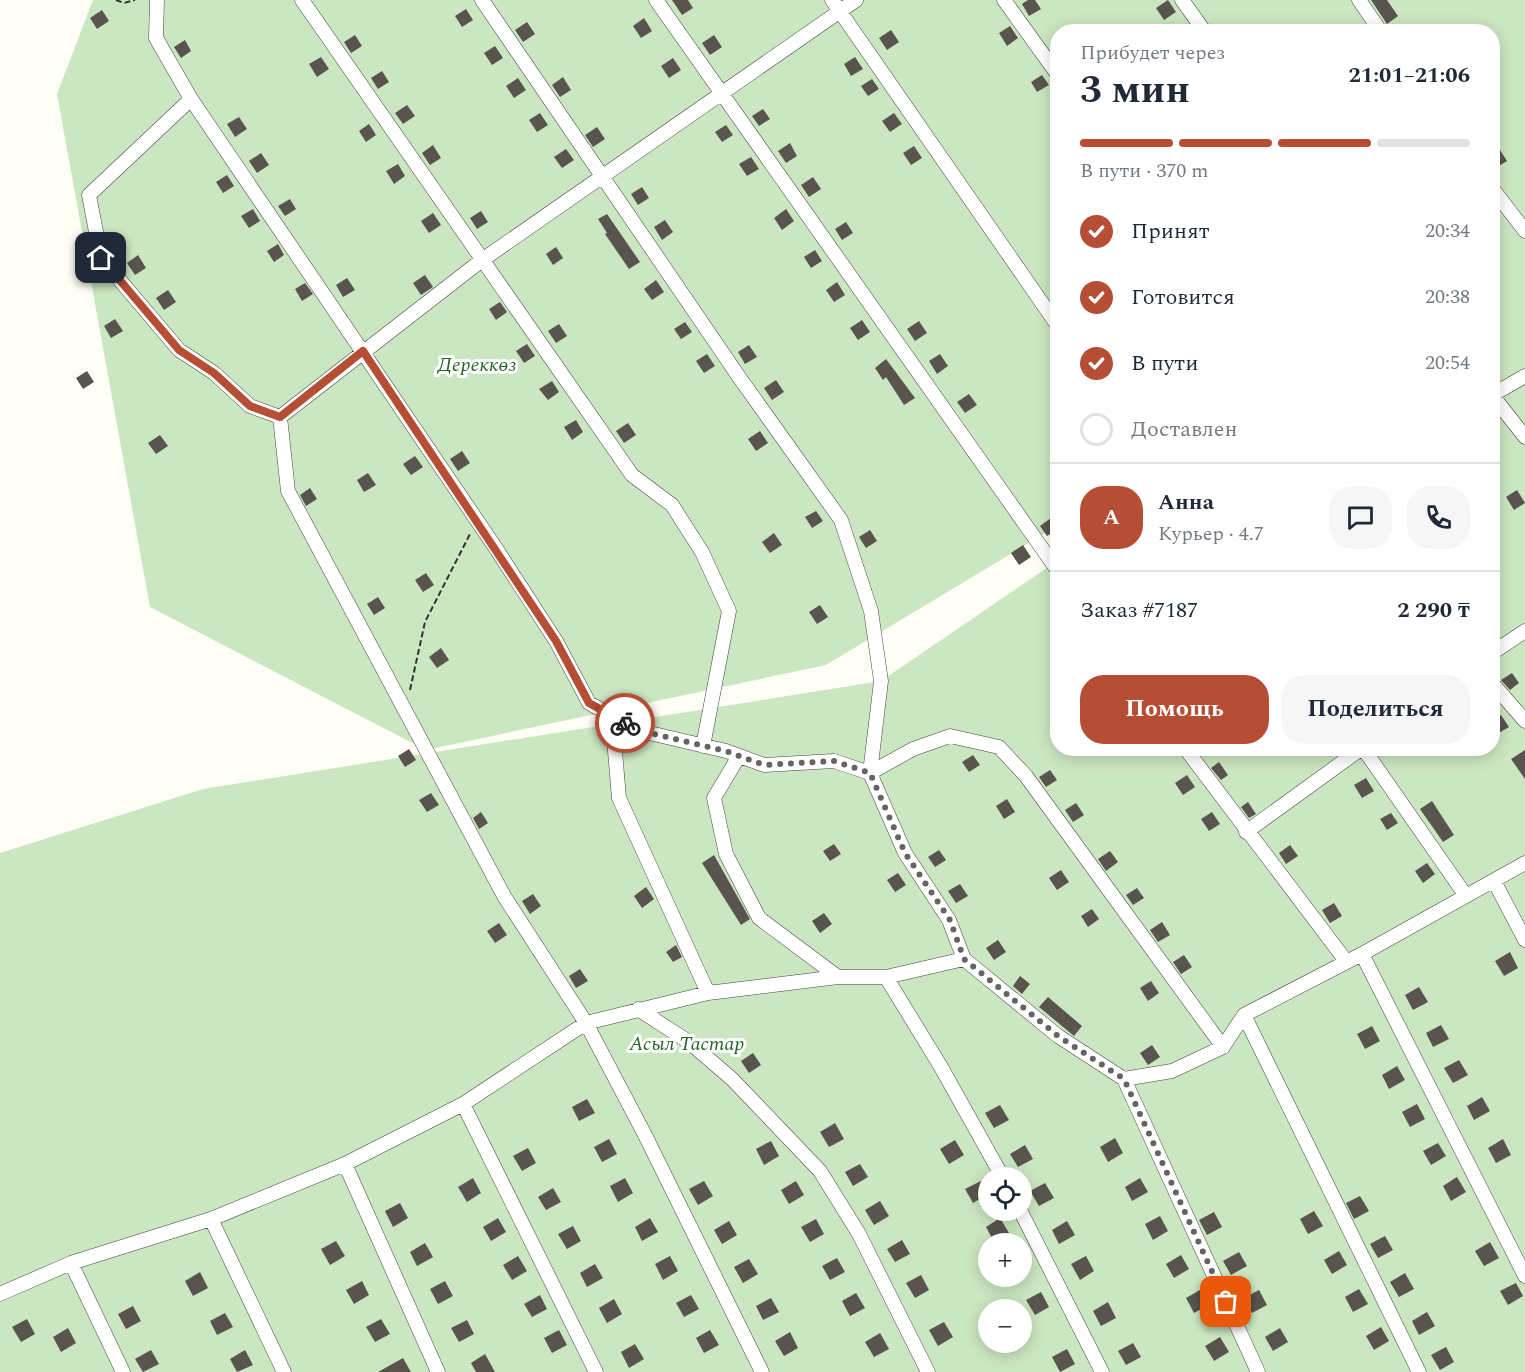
<!DOCTYPE html>
<html lang="ru">
<meta charset="utf-8">
<style>
:root{--surface:#fff;--page:#f6f6f7;--text:#1f2937;--muted:#747a83;--line:#e0e1e3;--accent:#b54e34}
body{margin:0;font-family:Spectral,serif;background:var(--page);color:var(--text);height:100vh;display:flex;flex-direction:column;font-size:22px;white-space:nowrap}
*{box-sizing:border-box;margin:0}
p{font-size:20px;color:var(--muted)}
.icon{flex:none;width:33px;height:33px;fill:none;stroke:currentColor;stroke-width:2;stroke-linecap:round;stroke-linejoin:round}
.map{position:relative;flex:1;overflow:hidden}
.panel{position:absolute;left:1050px;top:24px;width:450px;height:732px;display:flex;flex-direction:column;background:var(--surface);border-radius:24px;box-shadow:0 3px 15px #0003}
.panel>*{flex:none}
.fabs{position:absolute;left:978px;top:1167px;display:grid;gap:12px}
.fabs a{display:grid;place-items:center;width:54px;height:54px;border-radius:50%;background:var(--surface);box-shadow:0 3px 15px #0003;font-size:30px}
.pin{position:absolute;display:grid;place-items:center;width:51px;height:51px;color:#fff;margin:-26px;border-radius:12px;box-shadow:0 3px 9px #0006}
.courier{position:absolute;display:grid;place-items:center;width:60px;height:60px;margin:-30px;border:4px solid #b54e34;border-radius:50%;background:#fff;color:#222;box-shadow:0 2px 8px #0007}
.head em{font-style:normal;font-weight:700}
.head div{display:flex;flex-direction:column-reverse}
.head{display:flex;align-items:center;justify-content:space-between;height:102px;padding:0 30px}
h1{font-size:39px;font-weight:700;line-height:45px}
.bar{display:grid;grid-template-columns:repeat(4,1fr);gap:9px 6px;align-content:center;height:72px;padding:0 30px}
.bar i{height:8px;border-radius:4px;background:var(--line)}
.bar .on{background:var(--accent)}
.bar p{grid-column:span 4}
.line{display:flex;align-items:center;gap:15px;padding:0 30px;border-top:2px solid var(--line)}
.line div{flex:1}
.round{display:grid;place-items:center;flex:none;width:63px;height:63px;border-radius:24px;background:var(--page)}
ol{padding:0 30px;list-style:none}
li{display:flex;align-items:center;gap:18px;height:66px}
li p{margin-inline-start:auto}
li .icon{padding:6px;border-radius:50%;background:var(--accent);color:#fff;stroke-width:4}
li:last-child{color:var(--muted)}
li i{width:33px;height:33px;border:3px solid var(--line);border-radius:50%}
.primary-button{display:flex;gap:12px;margin-top:auto;padding:12px 30px}
.primary-button a{flex:1;height:69px;border-radius:24px;background:var(--accent);color:#fff;font-size:24px;font-weight:700;line-height:69px;text-align:center}
.primary-button a+a{background:var(--page);color:var(--text)}
.map>svg:first-child{display:block}
</style>
<div class="map">
<svg width="1525" height="1372" viewBox="0 0 1525 1372">
<rect width="100%" height="100%" fill="#fefef6"/>
<path fill="#cbe7c1" fill-rule="evenodd" d="M93,0H1525V1372H0V853L203,789L881,681L1057,561L1058,748H1492V32H1058L1057,526L826,665L426,750L150,607L57,94ZM988,1178H1022V1210H988ZM988,1244H1022V1276H988ZM988,1310H1022V1342H988Z"/>
<path fill="#59554e" d="M672,0H688L693,8L682,15Z
M1028,0H1035L1041,9L1029,16L1022,4Z
M1168,0L1176,12L1164,20L1156,8Z
M1371,0H1387L1398,16L1387,24Z
M466,9L473,20L462,27L455,16Z
M102,10L109,21L97,29L90,18Z
M644,18L652,31L641,38L633,26Z
M527,22L535,34L523,42L515,30Z
M1010,26L1018,38L1007,46L999,33Z
M891,30L899,42L887,50L879,38Z
M355,35L362,46L351,53L344,42Z
M714,35L722,47L710,55L702,43Z
M185,40L191,51L181,58L174,47Z
M495,46L503,58L492,65L484,53Z
M321,57L329,69L317,77L309,64Z
M855,57L863,69L851,76L844,64Z
M673,58L681,70L669,78L661,66Z
M382,71L389,82L378,89L371,78Z
M1042,75L1049,85L1037,92L1031,82Z
M563,77L571,90L560,97L552,85Z
M518,78L526,90L514,98L506,86Z
M872,79L879,89L868,96L861,86Z
M407,105L415,116L403,124L395,113Z
M763,109L770,119L759,126L752,116Z
M540,113L548,125L537,132L529,120Z
M894,113L902,124L890,132L882,121Z
M239,117L247,129L235,137L227,124Z
M369,124L376,135L366,142L359,131Z
M726,125L733,135L722,142L715,132Z
M597,127L605,139L593,147L585,135Z
M790,143L797,156L786,163L778,151Z
M433,145L441,158L430,165L422,153Z
M914,146L922,158L911,165L903,153Z
M566,149L574,160L562,168L554,157Z
M1500,150L1507,161L1492,170V155Z
M261,153L269,165L257,173L249,161Z
M751,157L759,169L747,176L739,164Z
M398,164L405,176L394,184L386,171Z
M227,175L234,186L223,193L216,182Z
M813,177L821,189L809,197L801,185Z
M642,187L649,198L638,205L631,194Z
M290,199L296,209L285,216L278,206Z
M253,209L260,221L249,228L241,216Z
M786,209L794,221L782,230L774,218Z
M481,211L488,222L477,229L470,218Z
M433,213L441,225L429,233L421,221Z
M607,214L640,262L629,269L605,234L607,233L598,219Z
M665,220L673,232L662,240L654,227Z
M846,222L853,233L842,240L835,229Z
M278,244L284,255L274,262L267,251Z
M556,247L563,258L553,265L546,254Z
M815,250L822,261L811,268L804,257Z
M138,255L146,268L135,275L127,263Z
M425,275L433,287L421,295L413,283Z
M347,278L355,290L343,297L336,285Z
M656,280L664,292L652,300L644,289Z
M837,282L845,295L834,302L826,290Z
M305,283L313,294L302,301L295,289Z
M168,290L176,302L164,310L156,298Z
M500,302L507,312L496,320L489,309Z
M115,319L123,331L111,338L104,326Z
M862,320L870,332L858,340L850,328Z
M919,321L927,333L915,341L907,329Z
M685,322L692,332L681,339L674,329Z
M559,324L567,336L556,343L548,331Z
M527,344L535,356L524,363L516,351Z
M749,345L757,357L745,364L738,352Z
M707,354L715,366L704,373L696,361Z
M940,354L948,366L937,374L929,361Z
M886,359L915,398L904,405L886,377L883,380L875,368Z
M87,371L94,382L83,389L76,378Z
M776,380L784,392L772,400L764,388Z
M552,381L559,392L548,400L539,389Z
M969,394L977,405L965,413L957,402Z
M576,420L583,432L572,440L564,427Z
M628,423L636,435L624,443L616,431Z
M760,431L768,443L756,451L748,439Z
M160,435L168,446L156,454L148,443Z
M462,451L470,463L458,471L450,459Z
M415,456L423,467L411,475L403,464Z
M368,473L376,485L364,492L357,480Z
M310,488L317,499L306,506L300,495Z
M1517,490L1525,503L1514,510L1506,497Z
M816,511L823,521L812,528L805,517Z
M1051,518L1058,529L1047,536L1040,526Z
M870,530L877,541L866,548L859,537Z
M774,533L782,545L770,553L762,542Z
M1023,545L1031,557L1019,565L1011,553Z
M426,573L434,585L423,592L415,580Z
M378,597L385,608L374,615L367,604Z
M820,605L828,617L817,624L809,612Z
M441,648L449,660L437,668L429,657Z
M1512,673L1519,683L1510,690L1501,680Z
M1501,715L1509,727L1497,734L1492,726V720Z
M409,749L416,760L405,767L398,756Z
M1525,750V779L1511,759Z
M973,755L980,765L969,772L962,762Z
M1219,762L1228,775L1221,780L1211,768Z
M1050,770L1057,780L1046,787L1039,777Z
M1187,775L1195,787L1183,795L1175,783Z
M1366,778L1374,791L1362,798L1354,785Z
M431,793L439,805L427,812L419,800Z
M1007,799L1015,812L1004,819L996,806Z
M1432,801L1454,835L1443,842L1420,809Z
M1248,802L1256,814L1249,818L1241,807Z
M1076,803L1084,815L1073,822L1065,810Z
M481,812L488,823L479,829L473,818Z
M1212,812L1220,824L1209,831L1201,819Z
M1391,813L1398,823L1387,830L1380,819Z
M834,844L841,854L830,861L823,851Z
M1290,845L1298,856L1286,864L1279,853Z
M939,850L946,860L935,867L928,857Z
M1110,851L1118,862L1106,871L1098,859Z
M714,855L750,919L741,925L702,863Z
M1427,863L1435,874L1423,883L1415,871Z
M1061,870L1069,882L1057,890L1049,878Z
M898,873L906,885L895,892L887,880Z
M960,884L968,896L956,903L948,891Z
M646,887L654,899L642,908L634,896Z
M1137,888L1144,898L1133,905L1126,895Z
M533,894L541,906L530,914L522,901Z
M1334,903L1342,916L1330,923L1322,910Z
M1092,909L1099,919L1088,927L1081,916Z
M824,913L832,924L820,933L812,921Z
M1162,922L1170,935L1158,942L1150,930Z
M499,923L507,935L495,943L487,931Z
M998,940L1006,952L994,960L986,948Z
M676,945L682,957L673,962L666,952Z
M1510,952L1518,968L1504,976L1495,961Z
M1184,955L1192,967L1181,974L1173,962Z
M580,969L588,981L576,988L569,976Z
M1020,976L1030,984L1022,994L1013,986Z
M1151,981L1159,993L1148,1001L1140,988Z
M1419,987L1428,1002L1413,1010L1405,995Z
M1048,997L1082,1026L1074,1036L1039,1007Z
M1441,1025L1449,1039L1433,1047L1426,1033Z
M1372,1026L1380,1041L1365,1049L1357,1034Z
M1152,1045L1160,1057L1148,1065L1140,1053Z
M753,1053L761,1065L749,1073L741,1061Z
M1459,1060L1468,1075L1453,1083L1444,1068Z
M1397,1066L1405,1080L1389,1089L1382,1075Z
M1482,1097L1490,1111L1474,1120L1467,1106Z
M587,1099L595,1113L579,1121L572,1107Z
M1417,1104L1425,1119L1410,1127L1402,1112Z
M1000,1105L1009,1120L994,1128L985,1113Z
M835,1123L844,1139L829,1147L820,1132Z
M1115,1138L1123,1153L1108,1162L1100,1147Z
M609,1139L617,1154L602,1162L594,1147Z
M1503,1139L1511,1155L1496,1163L1488,1148Z
M955,1140L964,1155L949,1164L940,1149Z
M771,1141L779,1156L764,1165L756,1149Z
M1438,1143L1446,1156L1431,1165L1423,1151Z
M1025,1145L1033,1159L1018,1167L1010,1154Z
M528,1148L536,1163L522,1171L513,1156Z
M860,1164L868,1177L853,1186L845,1172Z
M1457,1177L1466,1192L1451,1201L1443,1186Z
M473,1178L481,1193L467,1202L458,1187Z
M625,1178L633,1193L618,1202L610,1186Z
M1140,1178L1148,1192L1132,1201L1125,1187Z
M704,1181L713,1196L698,1205L689,1189Z
M796,1181L804,1195L789,1204L781,1190Z
M981,1181L988,1194L973,1203L965,1189Z
M1045,1183L1054,1198L1039,1206L1030,1191Z
M553,1188L561,1202L546,1210L538,1197Z
M1360,1196L1369,1211L1354,1219L1346,1203Z
M880,1201L889,1216L874,1225L865,1210Z
M400,1203L408,1218L393,1227L385,1211Z
M1314,1211L1323,1226L1308,1234L1300,1219Z
M1214,1212L1222,1227L1207,1235L1199,1220Z
M1160,1216L1168,1231L1153,1240L1145,1224Z
M498,1218L506,1232L491,1241L483,1227Z
M650,1218L658,1232L642,1241L635,1227Z
M1000,1218L1009,1233L994,1242L986,1227Z
M816,1219L824,1234L810,1242L801,1227Z
M729,1221L737,1235L722,1244L714,1230Z
M1067,1221L1075,1235L1059,1244L1052,1230Z
M573,1226L581,1241L567,1249L558,1234Z
M1385,1236L1393,1250L1378,1258L1370,1244Z
M902,1240L910,1254L895,1262L887,1249Z
M336,1241L345,1256L330,1265L321,1249Z
M1490,1242L1499,1258L1484,1266L1475,1251Z
M425,1243L433,1257L417,1266L410,1252Z
M1339,1251L1347,1265L1332,1274L1324,1260Z
M1239,1252L1247,1266L1231,1275L1223,1261Z
M1181,1255L1189,1269L1174,1278L1166,1264Z
M518,1256L527,1271L512,1280L503,1265Z
M670,1256L678,1271L663,1280L655,1264Z
M1086,1256L1094,1271L1080,1280L1071,1264Z
M837,1258L845,1272L830,1280L822,1266Z
M749,1259L758,1274L743,1283L734,1267Z
M595,1264L603,1278L587,1287L580,1273Z
M200,1272L208,1288L193,1296L185,1281Z
M1405,1273L1414,1289L1399,1297L1390,1282Z
M921,1275L929,1290L915,1298L906,1283Z
M362,1281L369,1295L354,1304L346,1290Z
M445,1281L453,1296L438,1304L430,1289Z
M1516,1283L1523,1296L1508,1305L1500,1291Z
M1359,1289L1368,1304L1353,1312L1345,1297Z
M1200,1290L1209,1305L1194,1313L1186,1298Z
M1259,1290L1267,1305L1252,1313L1244,1298Z
M1041,1292L1049,1307L1035,1315L1026,1300Z
M856,1293L865,1308L850,1316L842,1301Z
M540,1295L547,1309L532,1317L524,1304Z
M691,1295L699,1309L684,1317L676,1303Z
M771,1298L779,1312L763,1320L756,1306Z
M614,1299L622,1314L607,1323L599,1308Z
M1108,1302L1116,1318L1101,1326L1093,1311Z
M133,1306L141,1321L126,1329L118,1314Z
M1427,1312L1435,1326L1419,1335L1412,1321Z
M225,1313L233,1327L217,1335L210,1321Z
M27,1319L35,1334L21,1342L12,1327Z
M381,1319L390,1334L375,1342L366,1327Z
M467,1320L474,1334L459,1342L451,1328Z
M944,1322L953,1337L938,1346L929,1330Z
M1381,1327L1389,1341L1374,1350L1366,1336Z
M68,1328L76,1343L61,1352L53,1337Z
M1280,1328L1288,1342L1273,1351L1265,1337Z
M559,1330L567,1345L552,1353L544,1338Z
M710,1330L719,1345L704,1353L696,1338Z
M790,1332L798,1348L784,1356L775,1341Z
M880,1333L889,1349L874,1357L865,1342Z
M1220,1337L1229,1352L1214,1361L1205,1346Z
M1133,1343L1141,1357L1126,1365L1118,1351Z
M635,1344L644,1359L629,1368L621,1352Z
M1446,1347L1454,1362L1440,1370L1431,1355Z
M1067,1349L1075,1364L1060,1372L1052,1357Z
M151,1350L159,1364L143,1372L135,1359Z
M245,1350L253,1365L237,1372L230,1359Z
M485,1354L495,1372H476L471,1363Z
M403,1358L411,1372H378Z"/>
<g fill="none" stroke-linecap="round" stroke-linejoin="round">
<g stroke="#444" stroke-width="15">
<path id="street" d="M157,0L156,38L191,99L89,195L101,258L179,350L214,373L250,406L280,417
M302,0L632,475L672,505L702,552L729,611L703,746
M656,0L1058,571
M832,0L1058,326
M1004,0L1058,75
M1182,0L1205,32
M1359,0L1381,32
M191,99L495,547L556,641L589,703L637,730L726,751L764,765L834,761L870,773L881,681L871,611L841,520L739,377L482,0
M1492,188L1525,231
M1492,395L1525,437
M1492,395L1525,376
M280,417L288,491L504,896L586,1023L645,1135L762,1372
M280,417L482,260L856,0
M1492,653L1525,631
M1492,683L1525,721
M612,716L619,798L708,993
M1185,748L1346,961
M1363,748L1466,896
M739,756L714,798L726,854L759,918L838,977
M1246,832L1362,748
M1494,881L1525,940
M1362,954L1525,1276
M886,977L941,1067L1003,1178
M638,1009L689,1042L732,1079L820,1171L859,1234L928,1372
M1244,1015L1362,954L1525,863
M1223,1047L1026,776L999,747L950,736L913,749L870,773L905,853L949,920L964,959L1058,1036L1124,1079L1172,1071L1223,1047L1244,1015L1419,1372
M1124,1079L1258,1372
M463,1104L596,1372
M345,1164L438,1372
M1020,1210L1102,1372
M211,1219L284,1372
M71,1263L123,1372
M0,1294L71,1263L211,1219L345,1164L463,1104L586,1023L708,993L838,977H886L964,959"/>
</g>
<path stroke="#333" stroke-width="2" stroke-dasharray="6 3" stroke-linecap="butt" d="M116,0L124,3L135,0
M410,690L425,622L470,534"/>
<use href="#street" stroke="#fff" stroke-width="14"/>
</g>
<g fill="none" stroke-linecap="round" stroke-linejoin="round">
<path stroke="#646461" stroke-width="6" stroke-dasharray="0 10.8" d="M625,723L637,730L726,751L764,765L834,761L870,773L905,853L950,920L964,959L1058,1036L1124,1079L1226,1302"/>
<path stroke="#b54e34" stroke-width="8" d="M101,258L179,350L214,373L250,406L280,417L363,351L556,641L589,703L625,723"/>
</g>
<g text-anchor="middle" dominant-baseline="central" stroke-width="6" stroke-linejoin="round" paint-order="stroke">
<g font-size="20" font-style="italic" fill="#266428" stroke="#fff">
<text x="477" y="365">Дереккөз</text>
<text x="687" y="1044">Асыл Тастар</text>
</g>
</g>
</svg>
<div class="fabs">
<a><svg class="icon" aria-label="locate" viewBox="0 0 24 24"><circle cx="12" cy="12" r="6"/><path d="M12 2v4M12 18v4M2 12h4M18 12h4"/></svg></a>
<a>+</a>
<a>−</a>
</div>
<div class="pin" style="left:1226px;top:1302px;background:#ea580c"><svg class="icon" aria-label="bag" viewBox="0 0 24 24"><path d="M5 8h14l-1 12H6zM9 8a3 3 0 0 1 6 0"/></svg></div>
<div class="pin" style="left:101px;top:258px;background:#1f2937"><svg class="icon" aria-label="home" viewBox="0 0 24 24"><path d="M3 11l9-7 9 7M6 9v11h12V9"/></svg></div>
<div class="courier" style="left:625px;top:723px"><svg class="icon" aria-label="bike" viewBox="0 0 24 24"><circle cx="6" cy="16" r="4"/><circle cx="18" cy="16" r="4"/><path d="M6 16l4-8h5l3 8M10 8l3 8H6M13 5h3"/></svg></div>
<section class="panel">
<div class="head"><div><h1>3 мин</h1><p>Прибудет через</p></div><em>21:01–21:06</em></div>
<div class="bar"><i class="on"></i><i class="on"></i><i class="on"></i><i></i><p>В пути · 370 m</p></div>
<ol>
<li><svg class="icon" aria-label="check" viewBox="0 0 24 24"><path d="M5 12l5 5 9-10"/></svg>Принят<p>20:34</p></li>
<li><svg class="icon" aria-label="check" viewBox="0 0 24 24"><path d="M5 12l5 5 9-10"/></svg>Готовится<p>20:38</p></li>
<li><svg class="icon" aria-label="check" viewBox="0 0 24 24"><path d="M5 12l5 5 9-10"/></svg>В пути<p>20:54</p></li>
<li><i></i>Доставлен</li>
</ol>
<div class="line" style="height:108px"><b class="round" style="background:var(--accent);color:#fff">А</b><div><b>Анна</b><p>Курьер · 4.7</p></div><a class="round"><svg class="icon" aria-label="chat" viewBox="0 0 24 24"><path d="M4 5h16v11H9l-5 4z"/></svg></a><a class="round"><svg class="icon" aria-label="phone" viewBox="0 0 24 24"><path d="M5 4h4l2 5-3 2q2 4 5 5l2-3 5 2v4C11 20 4 13 5 4z"/></svg></a></div>
<div class="line" style="height:78px"><div>Заказ #7187</div><b>2 290 ₸</b></div>
<div class="primary-button"><a>Помощь</a><a>Поделиться</a></div>
</section>
</div>
